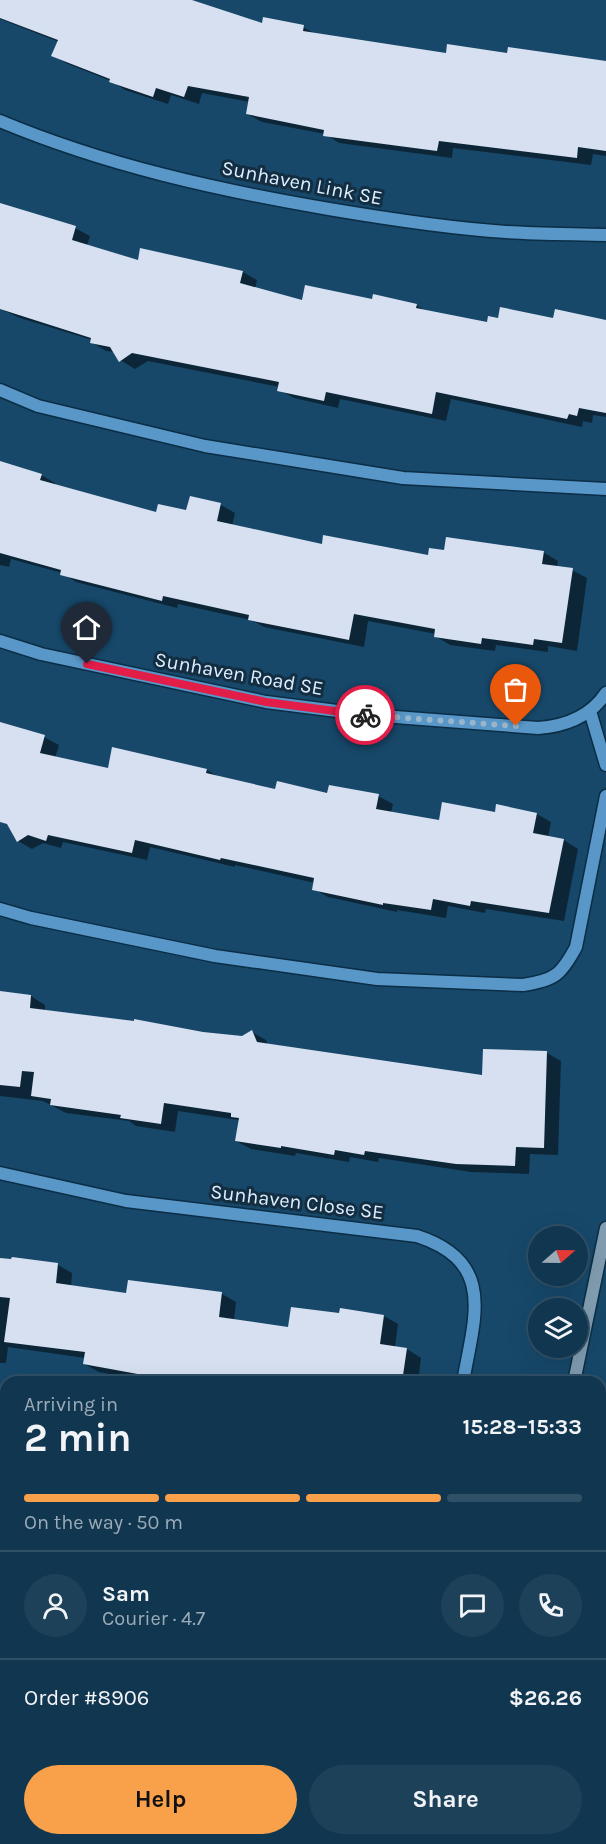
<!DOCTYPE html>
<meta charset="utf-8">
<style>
:root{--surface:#113650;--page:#1e415a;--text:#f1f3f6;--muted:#9cabb7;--line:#305067;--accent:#f8a14a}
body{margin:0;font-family:Karla,sans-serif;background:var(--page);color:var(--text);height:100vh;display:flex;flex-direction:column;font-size:22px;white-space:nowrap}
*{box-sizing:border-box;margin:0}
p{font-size:20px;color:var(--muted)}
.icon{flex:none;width:33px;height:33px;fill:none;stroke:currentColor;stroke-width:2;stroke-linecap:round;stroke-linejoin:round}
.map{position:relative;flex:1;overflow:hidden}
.panel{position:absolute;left:0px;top:1376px;width:606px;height:470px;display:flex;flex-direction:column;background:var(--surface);border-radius:18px 18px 0 0;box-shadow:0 6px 24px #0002,0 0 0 2px var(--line)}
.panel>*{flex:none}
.needle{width:39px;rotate:70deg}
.tools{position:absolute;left:528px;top:1226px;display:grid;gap:12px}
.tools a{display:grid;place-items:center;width:60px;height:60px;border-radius:50%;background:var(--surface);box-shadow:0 6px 24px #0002,0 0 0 2px var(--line);font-size:30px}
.pin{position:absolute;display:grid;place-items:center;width:51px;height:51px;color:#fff;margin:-62px -26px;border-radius:50% 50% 50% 0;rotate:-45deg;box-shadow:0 0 6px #0007}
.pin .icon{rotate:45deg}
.courier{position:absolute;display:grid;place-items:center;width:60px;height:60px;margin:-30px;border:4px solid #e11d48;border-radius:50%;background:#fff;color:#222;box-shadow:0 2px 8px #0007}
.overview em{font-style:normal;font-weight:700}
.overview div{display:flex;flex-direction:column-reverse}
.overview{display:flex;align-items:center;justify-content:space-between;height:102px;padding:0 24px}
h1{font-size:39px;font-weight:700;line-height:45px}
.bar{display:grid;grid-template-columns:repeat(4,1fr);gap:9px 6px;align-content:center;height:72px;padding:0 24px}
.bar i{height:8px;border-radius:4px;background:var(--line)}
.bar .active{background:var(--accent)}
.bar p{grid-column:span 4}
.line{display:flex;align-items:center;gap:15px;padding:0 24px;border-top:2px solid var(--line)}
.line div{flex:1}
.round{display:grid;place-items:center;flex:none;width:63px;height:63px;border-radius:32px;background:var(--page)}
.primary-button{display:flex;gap:12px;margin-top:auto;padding:12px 24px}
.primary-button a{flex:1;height:69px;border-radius:36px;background:var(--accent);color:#111;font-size:24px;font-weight:700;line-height:69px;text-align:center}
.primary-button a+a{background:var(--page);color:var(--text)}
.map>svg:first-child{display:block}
</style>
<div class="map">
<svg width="606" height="1844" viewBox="0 0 606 1844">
<rect width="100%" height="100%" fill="#17486a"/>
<path fill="#0007" d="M0,0H187L263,25L303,27L317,35L448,54L508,55L606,63V156L593,154L591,165L453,148L452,158L339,143L325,134L262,122L247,114L250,102L202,93L199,104L171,95L168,104L125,90L111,81L68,64L53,56L59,42L0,19Z
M0,204L75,228L90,236L87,246L139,262L141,250L243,272L257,280L255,289L303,302L373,301L416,305L428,312L488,324L554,320L606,321V417L593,415L592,423L583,421L582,427L451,399L446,421L340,399L338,408L294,398L279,390L280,387L148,361L135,369L120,360L115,352L106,351L91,342L92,340L20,318L0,309Z
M0,463L41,475L55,483V486L157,514L187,512L191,498L221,505L235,513L232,526L323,546L429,557L543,552L558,561L557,567L572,570L587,578L577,651L548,646V652L496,645L495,651L450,645L435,636L436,634L368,621L364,647L264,627L251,620L178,604L177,608L76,582L62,573L11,559L9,567L0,565Z
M0,727L44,737L59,745L55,758L109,770L114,749L207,770L221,778L277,791L378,796L393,804L391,813L440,822L496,814L497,806L537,814L551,822L548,837L564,840L578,849L564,921L486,909L485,913L448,906L446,918L397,910V912L328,897L314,889L315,883L235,865V867L150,847L147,860L63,842L61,848L43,843L32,849L18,841L0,808Z
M0,995L31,996L45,1005V1011L203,1034L242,1037L252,1032L266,1040L268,1045L483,1077L484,1051L547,1053L561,1061L558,1155L530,1154L529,1174L471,1172L379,1158L378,1162L350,1157L349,1162L296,1153L295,1156L251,1149L236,1141L240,1121L238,1120L178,1111L175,1132L136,1126L129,1121L66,1113L43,1101L0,1096Z
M0,1259L12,1261L13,1259L58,1265L72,1273L71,1287L127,1295L222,1294L236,1302L234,1321L289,1329L340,1315L384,1316L398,1324L395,1347L407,1349L421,1358L418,1382H153L99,1372L84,1364L85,1358L8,1347L6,1363H0Z
M0,1519H6V1622L0,1621Z
M0,1821H6V1839H303V1844H0Z"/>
<path fill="#d7e0f0" d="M0,0H192L262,23L263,17L304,25L303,31L446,53L447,44L507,53L508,47L606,61V151L578,147L577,158L439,141L437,151L323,136L324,130L246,114L249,97L188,86L184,97L156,88L153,97L109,82L110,79L51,56L58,40L0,18Z
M0,203L76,226L72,240L138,260L140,248L243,271L240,283L302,300L305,285L372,299L373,294L417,304L416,308L487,322L488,316L498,318L500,307L553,318L555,309L606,320V413L579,408L577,416L569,414L567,419L436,392L432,414L326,392L324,401L277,391L279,382L132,353L119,362L110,347L90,343L91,338L0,309Z
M0,461L42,474L40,480L156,512L158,504L186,510L190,496L221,503L217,521L322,544L323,535L428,555L429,548L444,550L446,537L544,551L542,564L573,568L562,643L534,639L533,645L482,638L481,644L434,637L435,629L354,614L349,640L248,620L249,615L163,596L162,601L60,575L61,570L0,553Z
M0,722L45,735L40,753L108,768L112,747L207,769L206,773L275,789L277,781L327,793L329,785L379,794L376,809L439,820L442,802L495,812L496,804L537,813L533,833L564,839L549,913L471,901L470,906L433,899L431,910L383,903V905L312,890L314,878L221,858L220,860L135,840L132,853L48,835L46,841L28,835L17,842L7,824L0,822Z
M0,991L31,995L30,1008L134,1021V1019L203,1032L242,1036L252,1030L257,1042L482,1075L483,1049L547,1051L544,1148L516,1147L515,1166L456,1164L365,1151L364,1155L335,1150L334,1155L281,1146V1148L235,1141L239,1118L231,1117V1113L164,1103L161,1124L120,1118L121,1115L50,1105L51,1099L31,1096L34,1072L22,1071L20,1087L0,1085Z
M12,1257L58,1263L56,1283L126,1293L128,1280L222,1292L219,1317L288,1327L291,1307L339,1313L340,1308L384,1315L380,1344L407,1348L402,1382H165V1379L83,1364L85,1352L4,1342L10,1298L0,1297V1258L11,1259Z"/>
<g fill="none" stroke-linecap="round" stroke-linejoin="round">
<g stroke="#0b2d45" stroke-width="15">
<path id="lane" d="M0,390L38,406L205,446L403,478L606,489
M590,711L606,765
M0,909L31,918L215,956L377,979L523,985C555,980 561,975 576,947L606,796
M0,1439L6,1440"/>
</g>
<g stroke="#0b2d45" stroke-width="15">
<path id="street" d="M0,121C105,165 217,190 329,209C388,219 446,228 506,232C539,234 573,234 606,235
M0,641L41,654L266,702L369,715L538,728C566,726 590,717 606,693
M0,1173L126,1201L417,1236C497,1262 474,1318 463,1382
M0,1715L6,1716
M381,1844V1839"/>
</g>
<g stroke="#0b2d45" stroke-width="15">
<path id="secondary" d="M574,1382L606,1228
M600,1641L606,1612
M485,1844L486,1839
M562,1844V1839"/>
</g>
<use href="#lane" stroke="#5897c7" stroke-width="12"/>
<use href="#street" stroke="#5897c7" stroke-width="12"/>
<use href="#secondary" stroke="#809caf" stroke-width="12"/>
</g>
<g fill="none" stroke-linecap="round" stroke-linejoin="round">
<path stroke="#98b5cb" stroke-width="6" stroke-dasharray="0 10.8" d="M365,715L516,726"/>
<path stroke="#e11d48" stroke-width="8" d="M87,664L266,702L365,715"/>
</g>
<g text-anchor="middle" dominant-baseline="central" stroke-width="6" stroke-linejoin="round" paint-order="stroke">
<g font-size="20" fill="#ddefff" stroke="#132d41">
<text transform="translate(302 183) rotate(11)">Sunhaven Link SE</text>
<text transform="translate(239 674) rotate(10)">Sunhaven Road SE</text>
<text transform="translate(297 1202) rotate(7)">Sunhaven Close SE</text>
</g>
</g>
</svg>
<div class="tools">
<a><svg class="needle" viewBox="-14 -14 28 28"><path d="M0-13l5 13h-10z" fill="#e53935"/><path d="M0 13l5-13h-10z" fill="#9cabb7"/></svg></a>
<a><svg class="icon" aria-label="layers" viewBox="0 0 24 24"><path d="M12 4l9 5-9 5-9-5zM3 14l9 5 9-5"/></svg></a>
</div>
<div class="pin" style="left:516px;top:726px;background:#ea580c"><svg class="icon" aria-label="bag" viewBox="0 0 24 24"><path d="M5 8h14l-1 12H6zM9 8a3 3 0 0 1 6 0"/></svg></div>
<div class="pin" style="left:87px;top:664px;background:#1f2937"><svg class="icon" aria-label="home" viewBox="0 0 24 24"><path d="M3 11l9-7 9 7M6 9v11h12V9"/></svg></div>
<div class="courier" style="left:365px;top:715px"><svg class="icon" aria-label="bike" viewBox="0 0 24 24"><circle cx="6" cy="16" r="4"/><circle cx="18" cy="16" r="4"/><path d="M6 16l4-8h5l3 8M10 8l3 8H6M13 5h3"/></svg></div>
<section class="panel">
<div class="overview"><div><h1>2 min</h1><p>Arriving in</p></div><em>15:28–15:33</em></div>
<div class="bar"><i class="active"></i><i class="active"></i><i class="active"></i><i></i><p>On the way · 50 m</p></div>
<div class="line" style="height:108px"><a class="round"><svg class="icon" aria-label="person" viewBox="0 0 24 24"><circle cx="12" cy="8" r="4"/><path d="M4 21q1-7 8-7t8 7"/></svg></a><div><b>Sam</b><p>Courier · 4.7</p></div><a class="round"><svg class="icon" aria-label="chat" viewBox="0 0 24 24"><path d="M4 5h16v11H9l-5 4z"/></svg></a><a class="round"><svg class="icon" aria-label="phone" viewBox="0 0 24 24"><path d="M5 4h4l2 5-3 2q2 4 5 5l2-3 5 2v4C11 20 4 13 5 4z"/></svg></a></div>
<div class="line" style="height:78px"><div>Order #8906</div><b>$26.26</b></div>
<div class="primary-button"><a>Help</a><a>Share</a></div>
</section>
</div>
